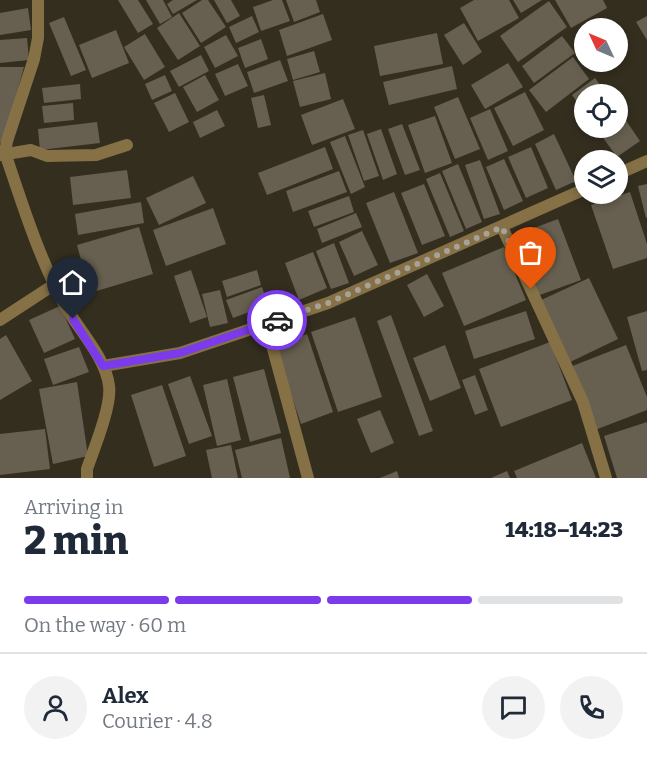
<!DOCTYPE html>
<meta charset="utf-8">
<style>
:root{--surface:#fff;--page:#f2f2f3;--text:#1f2937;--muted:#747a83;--line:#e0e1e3;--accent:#7c3aed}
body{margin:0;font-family:Bitter,serif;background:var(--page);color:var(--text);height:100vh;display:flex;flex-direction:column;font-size:22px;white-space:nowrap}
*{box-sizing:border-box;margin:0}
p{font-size:20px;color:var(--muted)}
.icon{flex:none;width:33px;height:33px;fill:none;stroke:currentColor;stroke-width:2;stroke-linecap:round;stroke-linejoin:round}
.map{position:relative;height:478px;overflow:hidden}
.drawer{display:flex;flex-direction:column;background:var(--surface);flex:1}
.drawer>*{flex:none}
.needle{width:39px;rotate:314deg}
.tools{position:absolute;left:574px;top:18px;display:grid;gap:12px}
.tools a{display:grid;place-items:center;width:54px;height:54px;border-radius:50%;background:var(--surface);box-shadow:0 3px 9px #0003;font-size:30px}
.pin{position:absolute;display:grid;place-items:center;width:51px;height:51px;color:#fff;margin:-62px -26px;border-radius:50% 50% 50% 0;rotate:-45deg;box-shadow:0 0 6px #0007}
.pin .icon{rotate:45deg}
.courier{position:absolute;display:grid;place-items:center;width:60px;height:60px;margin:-30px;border:4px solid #7c3aed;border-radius:50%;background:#fff;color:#222;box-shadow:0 2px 8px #0007}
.summary em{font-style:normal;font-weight:800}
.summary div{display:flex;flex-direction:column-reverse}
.summary{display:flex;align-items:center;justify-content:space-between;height:102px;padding:0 24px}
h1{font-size:39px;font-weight:800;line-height:45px}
.bar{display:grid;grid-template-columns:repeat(4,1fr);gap:9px 6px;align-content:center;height:72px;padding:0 24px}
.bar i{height:8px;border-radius:4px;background:var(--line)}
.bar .selected{background:var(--accent)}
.bar p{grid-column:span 4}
.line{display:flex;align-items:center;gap:15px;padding:0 24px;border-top:2px solid var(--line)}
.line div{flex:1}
.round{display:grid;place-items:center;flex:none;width:63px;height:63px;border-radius:32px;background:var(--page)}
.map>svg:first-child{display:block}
</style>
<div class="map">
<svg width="647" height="478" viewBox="0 0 647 478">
<rect width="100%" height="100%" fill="#342e1f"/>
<path fill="#676050" d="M118,0H138L153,24L138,33Z
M146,0H163L172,17L160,24Z
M173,0H197L173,14L167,4Z
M202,0H208L226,27L201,43L182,13Z
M214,0H231L240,16L227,23Z
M273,0H282L290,21L261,31L253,7Z
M286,0H316L320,12L294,22Z
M474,0H509L519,18L478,41L460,8Z
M513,0H542L521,13Z
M555,0H603L607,8L571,28Z
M549,1L567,27L518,62L500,36Z
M28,8L31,30L0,35V13Z
M179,13L200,46L178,60L157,28Z
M323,14L332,40L287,56L279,30Z
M252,16L259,32L236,43L229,27Z
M647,16V40L636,22Z
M64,17L86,70L71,76L49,23Z
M464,23L482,52L463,65L444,35Z
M116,30L129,63L92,78L79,45Z
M437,33L443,64L380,76L374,46Z
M145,34L165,67L144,80L124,47Z
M226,35L238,56L215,68L204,47Z
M562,36L575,53L534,83L522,66Z
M27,38L29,60L0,63V40Z
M261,39L268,59L245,68L238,48Z
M314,51L320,72L293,80L287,59Z
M201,55L209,71L179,87L170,71Z
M573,57L589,79L546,112L529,90Z
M280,60L288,81L254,93L247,72Z
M508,63L523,87L485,109L471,85Z
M238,64L248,86L225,96L215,74Z
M452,66L457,89L389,105L383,82Z
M0,67H24L3,143H0Z
M325,73L331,99L300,107L293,81Z
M165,75L172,91L152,100L145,84Z
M205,75L219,100L197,112L183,87Z
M595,78L607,94H585V113L572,95Z
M80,84L81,99L44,103L42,88Z
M525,92L544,130L513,146L494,108Z
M175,93L189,122L169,132L154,103Z
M264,95L271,125L258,128L251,98Z
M458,97L480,149L455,159L434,107Z
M343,99L355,129L312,145L301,115Z
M73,103L74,120L44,123L42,106Z
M490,109L508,151L488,160L470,118Z
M618,109L640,141L617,157L596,128H618Z
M217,110L225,126L200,138L193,122Z
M435,116L452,163L425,173L408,125Z
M97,122L100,143L40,150L38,129Z
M402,124L420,170L405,175L388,129Z
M381,129L397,174L383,180L367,134Z
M363,130L379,176L364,181L348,135Z
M554,134L576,181L556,190L535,144Z
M345,136L365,187L351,194L330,142Z
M325,147L333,169L267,195L258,173Z
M531,147L548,188L526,198L508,157Z
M504,159L523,201L504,210L486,167Z
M480,160L500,214L484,219L465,165Z
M458,164L482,222L466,229L442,171Z
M127,170L131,198L73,205L70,177Z
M339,171L347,192L293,212L286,191Z
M440,173L464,231L450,237L426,179Z
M193,176L206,203L159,225L146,198Z
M424,184L445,236L422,245L401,193Z
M647,184V217L646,218L638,186Z
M394,192L418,253L390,263L366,203Z
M630,192L647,244V258L613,269L591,205Z
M349,196L354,212L314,227L308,211Z
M141,202L144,223L78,235L75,214Z
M213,208L226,244L166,266L153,230Z
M356,213L362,227L322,243L317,229Z
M558,219L581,280L537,296L515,235Z
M139,227L153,274L90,293L77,245Z
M362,231L378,265L354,276L339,242Z
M334,243L349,283L331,289L316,251Z
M504,247L526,300L464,326L442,273Z
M313,252L327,288L299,300L285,263Z
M191,270L207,317L190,323L174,276Z
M257,270L261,285L227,297L222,281Z
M427,274L444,306L424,317L407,285Z
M589,278L618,339L568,363L539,301Z
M262,287L268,305L233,318L226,300Z
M220,290L228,323L210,327L202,294Z
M60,306L75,339L44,353L29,320Z
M526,311L535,339L474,359L465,331Z
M647,311V370L642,371L627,317Z
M391,315L433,431L419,436L377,321Z
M355,317L382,397L338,412L311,332Z
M307,334L333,412L301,424L275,346Z
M6,335L32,381L0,400V339Z
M550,342L572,400L501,427L479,369Z
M445,345L461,388L430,401L413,358Z
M626,345L647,397V410L595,430L570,367Z
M79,347L89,372L53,385L44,359Z
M264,369L281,433L250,442L233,377Z
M475,375L488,410L475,415L462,380Z
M190,376L212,436L189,444L168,384Z
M227,379L241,440L217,446L203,385Z
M77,382L88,456L53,464L39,389Z
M162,385L186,456L154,467L131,395Z
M380,410L394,443L371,453L357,419Z
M647,422V478H617L604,436Z
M45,429L50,469L0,475V434Z
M281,438L290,478H242L235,450Z
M582,443L596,478H517L514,471Z
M231,445L238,478H212L206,450Z
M397,471L399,478H380Z
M507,471L510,478H491Z"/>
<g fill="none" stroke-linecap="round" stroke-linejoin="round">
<path stroke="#857145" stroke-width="12" d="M38,0V38L34,59L7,141L5,153C22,203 38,255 63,302C76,327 106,357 109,386C112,405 94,449 87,469V478
M0,155L31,150L47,156L96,155L127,145
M618,174L647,161
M502,227L583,402L606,478
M0,320L55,284
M266,323L308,478
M103,366L180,353L328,303L585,189"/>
</g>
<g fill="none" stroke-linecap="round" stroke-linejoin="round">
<path stroke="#a6a297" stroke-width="6" stroke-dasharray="0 10.8" d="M277,320L328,303L502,227L531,289"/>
<path stroke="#7c3aed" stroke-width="8" d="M73,319L103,366L180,353L277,320"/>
</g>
</svg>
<div class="tools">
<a><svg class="needle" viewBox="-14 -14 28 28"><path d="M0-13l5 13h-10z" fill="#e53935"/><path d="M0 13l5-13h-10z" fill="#747a83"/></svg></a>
<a><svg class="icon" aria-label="locate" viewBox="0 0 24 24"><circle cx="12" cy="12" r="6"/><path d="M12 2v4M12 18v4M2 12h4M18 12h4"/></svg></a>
<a><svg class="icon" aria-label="layers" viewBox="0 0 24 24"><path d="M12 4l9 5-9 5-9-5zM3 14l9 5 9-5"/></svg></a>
</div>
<div class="pin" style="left:531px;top:289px;background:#ea580c"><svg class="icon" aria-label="bag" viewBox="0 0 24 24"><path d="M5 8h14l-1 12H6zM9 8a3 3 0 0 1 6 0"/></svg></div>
<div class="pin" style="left:73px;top:319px;background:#1f2937"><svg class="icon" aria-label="home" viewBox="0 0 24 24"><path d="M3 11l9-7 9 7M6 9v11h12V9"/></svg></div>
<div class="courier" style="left:277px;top:320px"><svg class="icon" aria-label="car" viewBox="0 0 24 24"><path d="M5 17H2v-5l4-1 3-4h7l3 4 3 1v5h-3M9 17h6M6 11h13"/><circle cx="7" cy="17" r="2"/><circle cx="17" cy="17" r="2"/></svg></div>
</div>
<section class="drawer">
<div class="summary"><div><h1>2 min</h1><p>Arriving in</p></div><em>14:18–14:23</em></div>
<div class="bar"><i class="selected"></i><i class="selected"></i><i class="selected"></i><i></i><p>On the way · 60 m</p></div>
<div class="line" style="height:108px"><a class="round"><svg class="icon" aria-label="person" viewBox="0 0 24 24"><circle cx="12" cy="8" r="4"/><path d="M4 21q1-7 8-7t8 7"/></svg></a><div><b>Alex</b><p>Courier · 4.8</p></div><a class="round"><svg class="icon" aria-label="chat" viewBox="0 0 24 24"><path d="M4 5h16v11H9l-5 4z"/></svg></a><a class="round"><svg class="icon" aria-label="phone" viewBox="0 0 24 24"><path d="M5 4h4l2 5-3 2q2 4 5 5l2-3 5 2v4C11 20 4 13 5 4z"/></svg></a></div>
</section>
